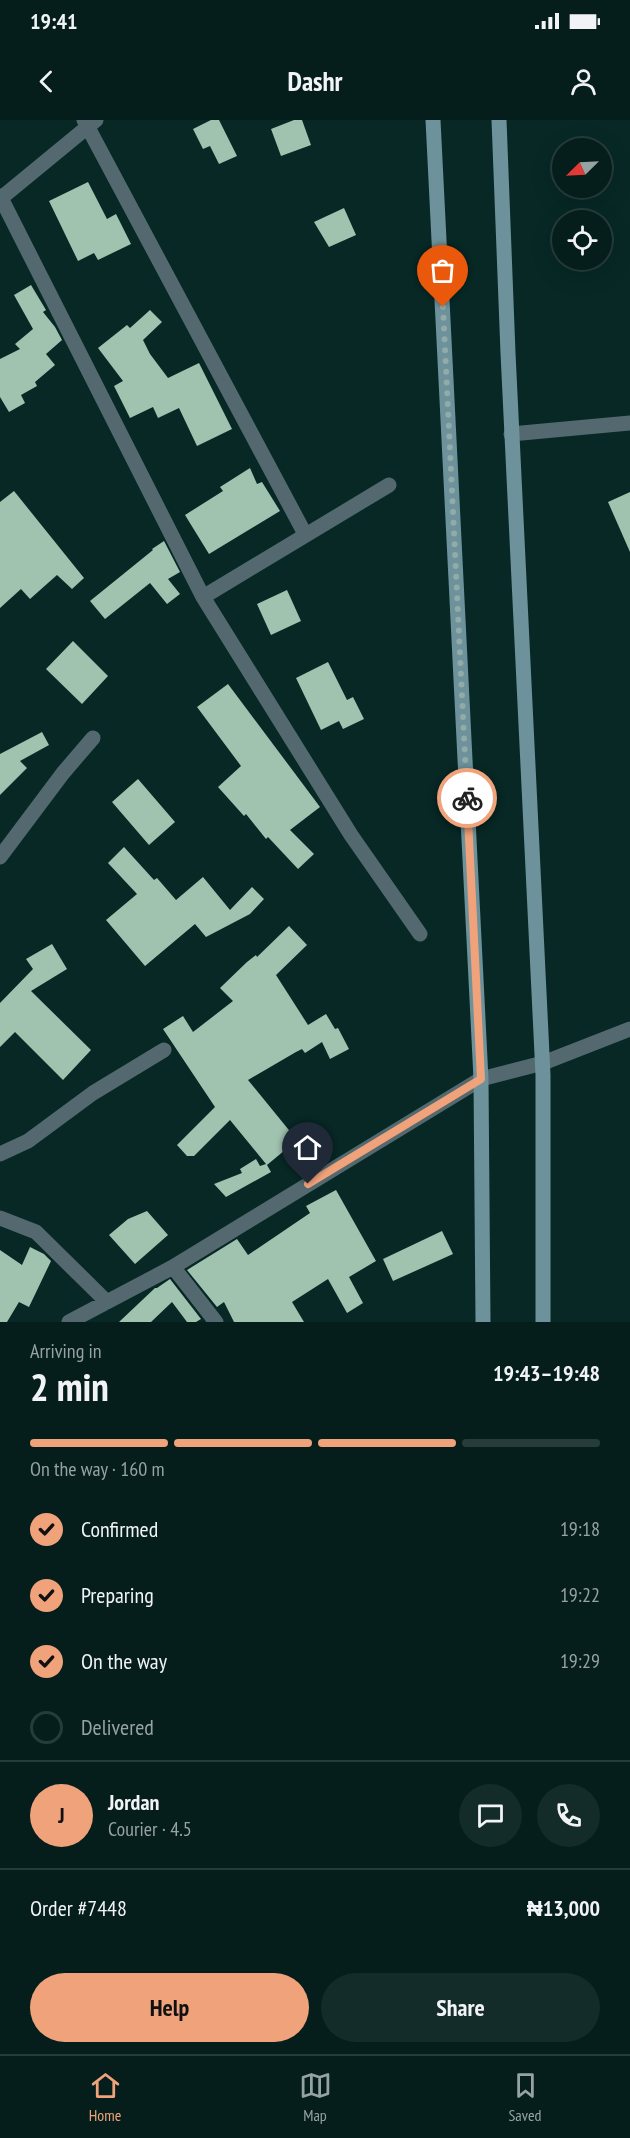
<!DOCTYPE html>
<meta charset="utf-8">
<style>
:root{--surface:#051e1c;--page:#132b29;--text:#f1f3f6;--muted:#97a2a3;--line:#263c3b;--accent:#f0a27a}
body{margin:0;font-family:"PT Sans Narrow",sans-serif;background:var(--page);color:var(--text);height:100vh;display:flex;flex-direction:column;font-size:22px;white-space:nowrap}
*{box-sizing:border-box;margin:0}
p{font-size:20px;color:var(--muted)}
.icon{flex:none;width:33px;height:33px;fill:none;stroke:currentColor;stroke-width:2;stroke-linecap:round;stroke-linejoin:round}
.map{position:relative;height:1202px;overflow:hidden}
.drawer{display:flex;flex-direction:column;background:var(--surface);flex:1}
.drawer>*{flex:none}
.needle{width:39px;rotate:246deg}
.fabs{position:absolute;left:552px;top:18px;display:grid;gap:12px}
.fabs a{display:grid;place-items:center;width:60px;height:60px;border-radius:50%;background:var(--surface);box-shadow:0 6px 24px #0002,0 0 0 2px var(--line);font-size:30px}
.pin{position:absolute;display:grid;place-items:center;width:51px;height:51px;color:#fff;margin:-62px -26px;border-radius:50% 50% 50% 0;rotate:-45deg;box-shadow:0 0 6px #0007}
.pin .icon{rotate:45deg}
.courier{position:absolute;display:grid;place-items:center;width:60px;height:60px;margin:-30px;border:4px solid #f0a27a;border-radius:50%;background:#fff;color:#222;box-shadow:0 2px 8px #0007}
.overview em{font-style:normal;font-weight:600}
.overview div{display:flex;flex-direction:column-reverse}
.overview{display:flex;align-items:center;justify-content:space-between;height:102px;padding:0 30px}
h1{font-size:39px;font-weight:600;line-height:45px}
.bar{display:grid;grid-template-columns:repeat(4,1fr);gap:9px 6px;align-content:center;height:72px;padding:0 30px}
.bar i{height:8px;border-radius:4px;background:var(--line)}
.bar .current{background:var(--accent)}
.bar p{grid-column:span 4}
.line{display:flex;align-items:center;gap:15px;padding:0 30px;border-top:2px solid var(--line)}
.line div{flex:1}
.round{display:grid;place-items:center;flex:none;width:63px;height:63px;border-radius:32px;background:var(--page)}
ol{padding:0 30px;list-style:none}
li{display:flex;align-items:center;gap:18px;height:66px}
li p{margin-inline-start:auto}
li .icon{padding:6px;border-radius:50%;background:var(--accent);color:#111;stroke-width:4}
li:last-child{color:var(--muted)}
li i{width:33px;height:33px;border:3px solid var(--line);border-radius:50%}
.primary-button{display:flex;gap:12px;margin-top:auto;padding:12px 30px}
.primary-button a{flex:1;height:69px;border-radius:36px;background:var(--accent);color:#111;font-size:24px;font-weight:600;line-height:69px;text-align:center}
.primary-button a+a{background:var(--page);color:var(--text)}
.status{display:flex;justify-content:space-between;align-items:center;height:42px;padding:0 30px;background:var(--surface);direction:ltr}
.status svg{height:16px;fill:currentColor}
header{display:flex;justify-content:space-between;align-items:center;height:78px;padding:0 30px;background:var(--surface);font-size:27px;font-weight:600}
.tabs{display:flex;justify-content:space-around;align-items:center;height:84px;border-top:2px solid var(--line);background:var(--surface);font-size:16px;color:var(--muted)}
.tabs a{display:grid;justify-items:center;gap:3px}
.tabs .current{color:var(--accent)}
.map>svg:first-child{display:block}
</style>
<div class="status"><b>19:41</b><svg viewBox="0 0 49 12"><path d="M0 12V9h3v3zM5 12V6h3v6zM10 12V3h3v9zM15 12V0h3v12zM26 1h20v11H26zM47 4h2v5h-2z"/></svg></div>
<header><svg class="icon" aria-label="back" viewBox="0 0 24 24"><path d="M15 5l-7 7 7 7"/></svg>Dashr<svg class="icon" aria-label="person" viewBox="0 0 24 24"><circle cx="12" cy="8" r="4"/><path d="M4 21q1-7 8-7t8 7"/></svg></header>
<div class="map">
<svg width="630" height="1202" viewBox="0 0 630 1202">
<rect width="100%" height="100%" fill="#072825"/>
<path fill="#a0c3af" d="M211,0H219L237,36L219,44L210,26L203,29L193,9Z
M294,0H302L311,25L281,36L271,9Z
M88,62L107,99L116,94L131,124L98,140L94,133L78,141L49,81Z
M344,88L356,115L329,127L314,102Z
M31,165L46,190L43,192L55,207L62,220L46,234L55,245L35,262L37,266L21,275L25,283L9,292L0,277V239L20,229L15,224L33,209L14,175Z
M150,190L162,202L143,220L150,234L168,258L199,243L232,309L197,326L179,288L158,298L153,287L130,298L114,266L123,261L98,228L127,205L130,208Z
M250,348L257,364L262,362L280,391L209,434L185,395L223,371L220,367Z
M14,371L84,458L72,469L57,455L30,479L21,469L0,488V382Z
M630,372V432L608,382Z
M164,421L180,452L168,459L180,474L167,484L150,463L105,499L90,481L153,430L152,429Z
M287,470L301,501L271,515L257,484Z
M73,521L108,556L82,584L46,549Z
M328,542L347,580L353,577L364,599L343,609L339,601L321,610L296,558Z
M228,564L320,687L290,710L314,734L298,749L268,717L266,719L246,694L244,696L218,667L241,646L197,587Z
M42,612L49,625L20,641L27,648L0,675V634Z
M138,659L175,702L149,725L112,682Z
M124,727L154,760L157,758L176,780L203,757L230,790L252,767L264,779L250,794L206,817L195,804L145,846L106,800L137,774L108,743Z
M289,806L307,825L276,855L308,905L326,894L335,909L338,908L349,929L330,939L322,922L305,933L302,929L296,932L248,960L297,1020L267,1045L271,1052L226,1077L214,1064L242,1053L240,1049L256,1039L260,1046L266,1044L230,1000L194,1036H187L177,1025L215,987L163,909L183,896L193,912L233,881L220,868L247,842L256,835L257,837Z
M52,824L67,849L31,871L91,930L63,960L15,912L0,927V883L33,849L26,839Z
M336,1070L376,1141L349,1157L363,1183L347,1193L328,1159L292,1182L304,1202H234L224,1182L217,1187L187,1150L237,1119L248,1135L310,1093L306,1086Z
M147,1091L168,1115L135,1144L109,1115L128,1099Z
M442,1111L453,1134L393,1161L383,1139Z
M30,1127L44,1134L51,1141L29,1187L19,1182L7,1202H0V1130L22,1145Z
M170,1159L201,1199L196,1202H187L172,1182L151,1202H119L155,1168H157Z"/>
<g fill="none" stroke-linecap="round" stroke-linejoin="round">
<path stroke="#53696f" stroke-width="15" d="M84,0L305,414
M0,76L203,477L351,715L420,814
M0,79L96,0
M511,314L630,303
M203,477L389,365
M0,737L63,653L93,618
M0,1034L28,1021L93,973L164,930
M0,1098L36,1112L107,1182
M173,1147L216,1202
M69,1202L173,1147L481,959L543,943L630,909"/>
<path stroke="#6e929b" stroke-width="15" d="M433,0L481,959L483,1202
M499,0L508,233L543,955V1202"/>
</g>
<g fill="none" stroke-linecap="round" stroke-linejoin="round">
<path stroke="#91aba8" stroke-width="6" stroke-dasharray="0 10.8" d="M443,187L467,678"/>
<path stroke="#f0a27a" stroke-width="8" d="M308,1064L481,959L467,678"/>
</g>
</svg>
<div class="fabs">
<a><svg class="needle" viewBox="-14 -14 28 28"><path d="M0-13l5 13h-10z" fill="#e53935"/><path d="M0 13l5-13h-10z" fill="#97a2a3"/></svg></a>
<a><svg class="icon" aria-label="locate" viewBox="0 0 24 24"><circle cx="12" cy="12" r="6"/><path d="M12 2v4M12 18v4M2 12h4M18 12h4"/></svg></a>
</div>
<div class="pin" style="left:443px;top:187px;background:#ea580c"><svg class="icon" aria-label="bag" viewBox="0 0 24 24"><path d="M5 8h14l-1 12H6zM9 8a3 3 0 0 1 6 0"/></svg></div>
<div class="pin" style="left:308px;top:1064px;background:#1f2937"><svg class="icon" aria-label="home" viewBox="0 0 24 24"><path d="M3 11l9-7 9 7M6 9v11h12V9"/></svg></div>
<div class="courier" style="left:467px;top:678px"><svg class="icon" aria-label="bike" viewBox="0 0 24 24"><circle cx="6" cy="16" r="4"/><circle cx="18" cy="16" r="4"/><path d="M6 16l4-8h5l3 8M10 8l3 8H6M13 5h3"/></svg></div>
</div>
<section class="drawer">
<div class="overview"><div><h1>2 min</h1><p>Arriving in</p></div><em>19:43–19:48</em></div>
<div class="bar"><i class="current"></i><i class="current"></i><i class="current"></i><i></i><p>On the way · 160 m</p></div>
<ol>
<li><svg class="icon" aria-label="check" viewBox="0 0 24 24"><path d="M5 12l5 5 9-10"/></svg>Confirmed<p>19:18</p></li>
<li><svg class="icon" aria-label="check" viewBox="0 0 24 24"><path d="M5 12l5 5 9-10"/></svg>Preparing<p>19:22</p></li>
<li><svg class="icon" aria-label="check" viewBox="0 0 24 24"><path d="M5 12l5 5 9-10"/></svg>On the way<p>19:29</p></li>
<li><i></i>Delivered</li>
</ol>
<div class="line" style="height:108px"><b class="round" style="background:var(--accent);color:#111">J</b><div><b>Jordan</b><p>Courier · 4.5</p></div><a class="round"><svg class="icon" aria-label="chat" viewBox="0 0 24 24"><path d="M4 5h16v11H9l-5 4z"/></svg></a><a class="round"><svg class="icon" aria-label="phone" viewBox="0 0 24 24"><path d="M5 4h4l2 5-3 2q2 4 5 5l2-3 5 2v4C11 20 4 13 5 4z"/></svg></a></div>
<div class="line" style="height:78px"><div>Order #7448</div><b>₦13,000</b></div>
<div class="primary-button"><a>Help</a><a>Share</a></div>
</section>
<nav class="tabs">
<a class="current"><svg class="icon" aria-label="home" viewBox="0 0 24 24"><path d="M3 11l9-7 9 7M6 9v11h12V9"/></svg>Home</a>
<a><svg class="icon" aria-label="map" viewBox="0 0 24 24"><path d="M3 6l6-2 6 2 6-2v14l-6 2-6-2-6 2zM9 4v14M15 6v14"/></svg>Map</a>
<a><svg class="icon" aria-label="saved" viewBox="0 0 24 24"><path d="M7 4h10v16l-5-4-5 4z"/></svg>Saved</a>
</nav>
